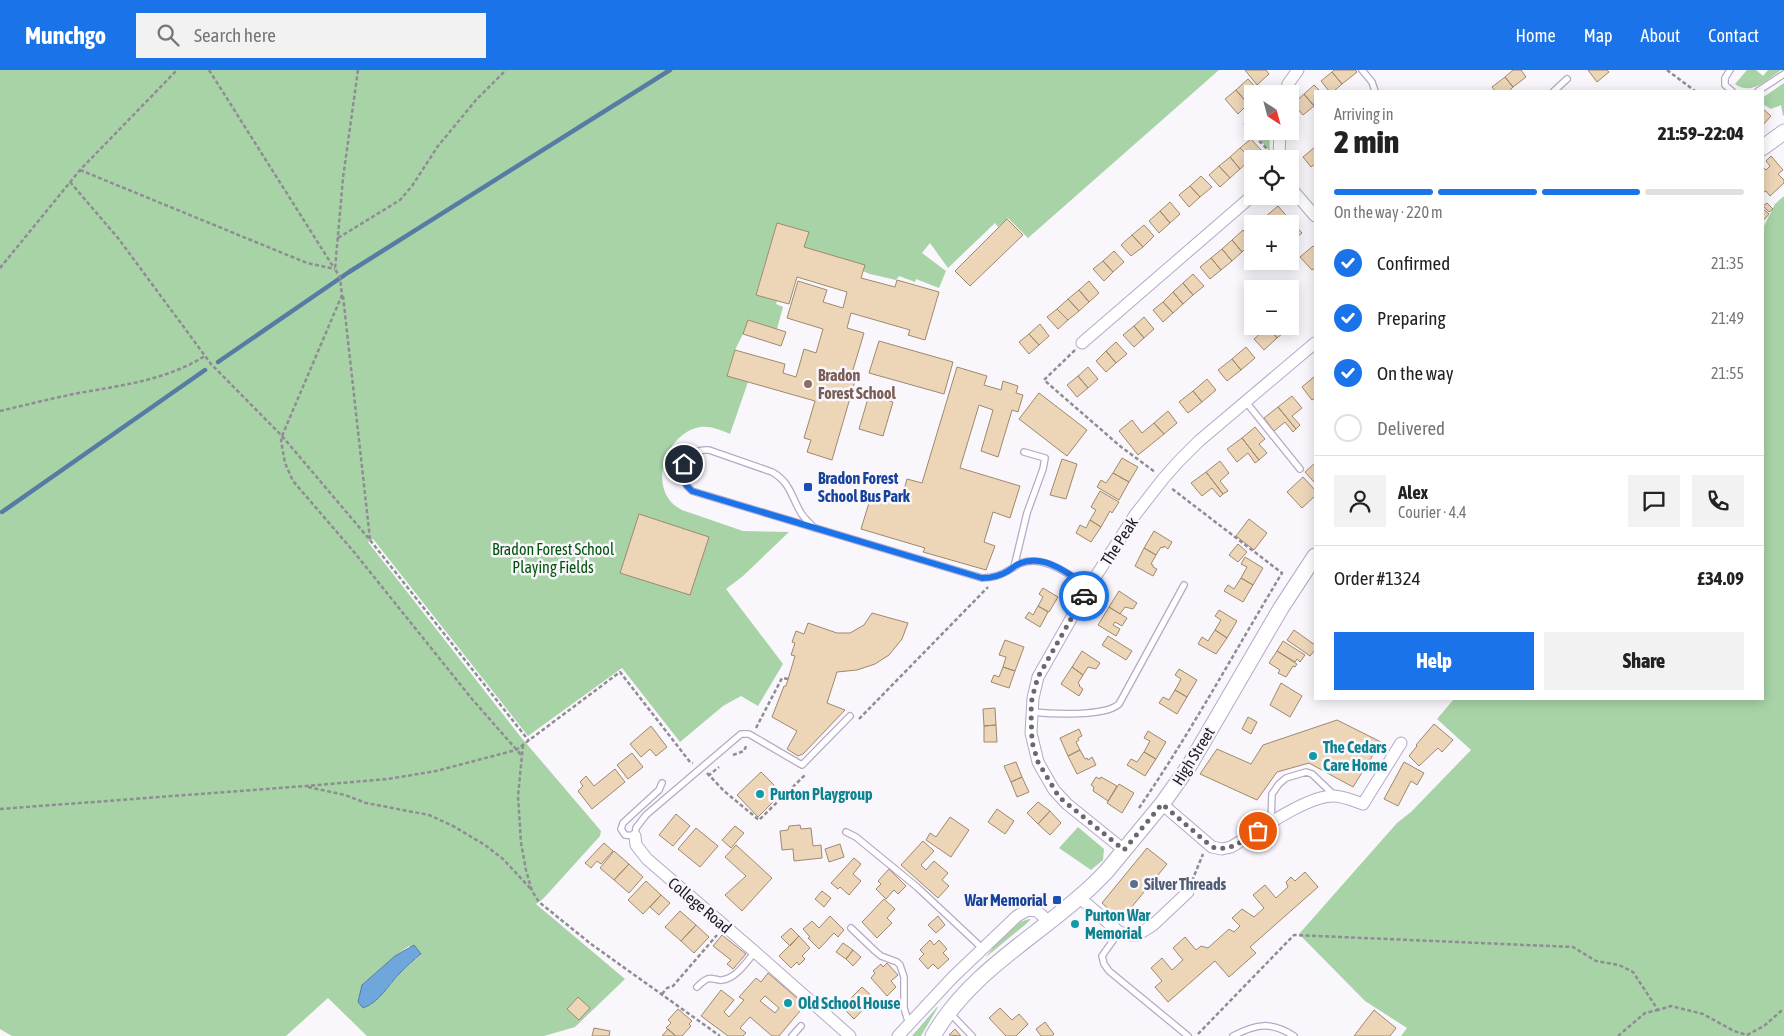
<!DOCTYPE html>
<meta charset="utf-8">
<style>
:root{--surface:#fff;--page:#f2f2f2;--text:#222;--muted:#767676;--line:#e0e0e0;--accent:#1a73e8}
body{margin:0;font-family:"Asap Condensed",sans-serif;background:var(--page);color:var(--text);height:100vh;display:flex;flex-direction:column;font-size:19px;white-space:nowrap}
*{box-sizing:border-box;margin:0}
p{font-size:16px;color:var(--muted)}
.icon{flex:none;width:28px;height:28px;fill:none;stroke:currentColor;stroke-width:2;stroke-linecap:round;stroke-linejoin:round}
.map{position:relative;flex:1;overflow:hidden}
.sheet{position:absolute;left:1314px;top:20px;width:450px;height:610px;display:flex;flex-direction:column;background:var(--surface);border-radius:0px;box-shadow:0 2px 12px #0003}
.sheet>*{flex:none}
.needle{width:32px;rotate:144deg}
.tools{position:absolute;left:1244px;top:15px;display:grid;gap:10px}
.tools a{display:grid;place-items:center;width:55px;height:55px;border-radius:0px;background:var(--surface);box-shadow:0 2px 12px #0003;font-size:25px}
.pin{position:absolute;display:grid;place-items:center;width:42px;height:42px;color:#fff;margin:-21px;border:2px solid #fff;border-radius:50%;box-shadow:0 1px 5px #0007}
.courier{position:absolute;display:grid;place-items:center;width:50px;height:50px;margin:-25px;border:4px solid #1a73e8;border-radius:50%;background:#fff;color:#222;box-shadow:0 1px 6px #0007}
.head em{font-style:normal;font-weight:800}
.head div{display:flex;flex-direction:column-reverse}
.head{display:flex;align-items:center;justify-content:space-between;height:85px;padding:0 20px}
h1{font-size:32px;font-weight:800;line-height:38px}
.bar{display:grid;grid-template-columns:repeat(4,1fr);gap:8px 5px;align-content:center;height:60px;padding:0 20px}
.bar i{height:6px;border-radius:4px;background:var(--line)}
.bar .current{background:var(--accent)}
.bar p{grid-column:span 4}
.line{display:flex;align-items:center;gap:12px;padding:0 20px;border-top:1px solid var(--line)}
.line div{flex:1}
.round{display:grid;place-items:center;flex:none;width:52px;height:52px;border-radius:0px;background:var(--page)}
ol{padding:0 20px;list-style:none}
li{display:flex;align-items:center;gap:15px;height:55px}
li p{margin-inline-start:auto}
li .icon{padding:5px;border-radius:50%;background:var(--accent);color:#fff;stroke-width:4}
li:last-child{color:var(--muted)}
li i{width:28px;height:28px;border:2px solid var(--line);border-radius:50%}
.action{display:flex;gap:10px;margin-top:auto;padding:10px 20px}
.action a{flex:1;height:58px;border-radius:0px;background:var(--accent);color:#fff;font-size:20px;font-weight:800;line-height:58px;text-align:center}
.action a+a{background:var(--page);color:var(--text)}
header{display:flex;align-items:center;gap:30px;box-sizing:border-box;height:70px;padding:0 25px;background:var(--accent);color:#fff}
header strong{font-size:24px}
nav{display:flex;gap:28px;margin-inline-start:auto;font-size:18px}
.search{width:350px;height:45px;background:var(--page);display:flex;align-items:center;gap:12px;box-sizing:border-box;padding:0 18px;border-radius:0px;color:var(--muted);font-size:19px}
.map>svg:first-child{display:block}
</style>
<header>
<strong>Munchgo</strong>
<div class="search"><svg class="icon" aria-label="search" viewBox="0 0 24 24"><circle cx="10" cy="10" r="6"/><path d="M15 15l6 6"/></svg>Search here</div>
<nav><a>Home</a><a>Map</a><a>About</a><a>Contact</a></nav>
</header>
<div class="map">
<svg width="1784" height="966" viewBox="0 0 1784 966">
<rect width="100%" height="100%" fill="#f9f6fc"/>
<path fill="#a8d3a7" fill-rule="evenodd" d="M0,0H1219L1028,168L1008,148L998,157L995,153L948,198L930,173L922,183L946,201L939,218L916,209L915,212L899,206L896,210L870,204L804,177L808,162L777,153L756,224L777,231L776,234L783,237L777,259L748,250L743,264L735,280L727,305L748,312L730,364C720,360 711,356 700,357C671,362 652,403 668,428C671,433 676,437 682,440L743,461L789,462L743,506L726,519L783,594L758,636L741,626L723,636L680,672L622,598L528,666L373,469L368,472L520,666L601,761L600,766L543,829L536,834L625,909L575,957L544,966H367L328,928L286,966H12L0,959ZM409,876L421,885L400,903L386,920L362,915L395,886Z
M1747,0H1756L1763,6L1768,0H1781C1768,9 1752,26 1735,14Z
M1784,13V45L1783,46L1781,35L1771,39L1763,34L1762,28Z
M1253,61H1269L1270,82Z
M1784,126V966H1401L1407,958L1365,931L1299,864L1397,753L1411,742L1471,680L1437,649L1454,629H1762V160L1775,134Z
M1078,757L1104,779L1103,790L1091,800L1059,778Z
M1030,849H1031L1026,854L986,887C996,873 1013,851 1030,849Z
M937,937H938L921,966H912Z"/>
<path fill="#6fa6db" stroke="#577ca4" d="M414,875L421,884C414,890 407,896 400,903C388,915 380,932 363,938L358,932L362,915L395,886Z"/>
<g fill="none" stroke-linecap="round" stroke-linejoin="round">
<path stroke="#577ca4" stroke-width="4.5" d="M218,292L349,202L670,0
M2,442L205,300"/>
</g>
<path fill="#edd5b8" stroke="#9f896d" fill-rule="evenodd" d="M1245,0H1266L1269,4L1257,15Z
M1334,0H1355L1357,2L1342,14L1332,2Z
M1513,0H1521L1526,7L1513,17L1505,7Z
M1588,0H1607L1609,2L1597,12Z
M1332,2L1342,14L1334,21H1329L1321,11Z
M1505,7L1513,17L1509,21H1495L1492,17Z
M1248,9L1261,23L1252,24V31L1248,34L1236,20Z
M1314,15L1320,21H1315L1314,36L1304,24Z
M1236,20L1248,34L1238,44L1225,29Z
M1304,24L1314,36L1303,45L1293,34Z
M1762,38L1771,46L1762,56Z
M1251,69L1261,80L1251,89L1240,78Z
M1315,77V94L1311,97L1303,87Z
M1240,78L1251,89L1240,99L1230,87Z
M1771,86L1783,100L1778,104L1784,110V113L1770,126L1766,121L1762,123V100L1764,98L1766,100L1770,96L1766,91Z
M1230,87L1240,99L1230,108L1219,96Z
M1219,96L1230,108L1220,117L1209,105Z
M1201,106L1212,117L1200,127L1190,116Z
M1190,116L1200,127L1189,137L1179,125Z
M1170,132L1180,144L1170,153L1160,141Z
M1767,133L1773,139L1769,142L1763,136Z
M1278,136L1290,150L1285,154H1271L1265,147Z
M1762,138L1769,144L1762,152Z
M1160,141L1170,153L1159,163L1149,151Z
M1007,149L1023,165L970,216L955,201Z
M1290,150L1302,163L1290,173V154H1285Z
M777,153L809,162L804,177L865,195L861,208L895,217L897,210L939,222L925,270L908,265L910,260L851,243L847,258L864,263L852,303L857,304L832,390L807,382L811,370L804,368L815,331L727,306L735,280L785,294L783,303L796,307L804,279L816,283L823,259L787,248L798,211L827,220L823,232L843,238L847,222L797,207L789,234L756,225Z
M1144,155L1154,166L1143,177L1132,165Z
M1243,160L1252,172L1242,182L1232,170Z
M1132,165L1143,177L1131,186L1121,175Z
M1232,170L1242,182L1232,191L1222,179Z
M1313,176L1315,178V198L1312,200L1300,187Z
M1222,179L1232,191L1221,200L1211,188Z
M1114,181L1124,192L1113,202L1103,191Z
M1211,188L1221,200L1210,209L1200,197Z
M1103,191L1113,202L1104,211L1093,199Z
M1193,204L1204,216L1193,225L1183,213Z
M1089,211L1099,223L1089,232L1079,220Z
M1183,213L1193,225L1183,234L1173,222Z
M1079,220L1089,232L1079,241L1068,229Z
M1173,222L1183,234L1173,243L1163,232Z
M1068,229L1079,241L1068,250L1057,239Z
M1163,232L1173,243L1163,252L1153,240Z
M1057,239L1068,250L1058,259L1047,247Z
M1144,247L1154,259L1144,268L1134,256Z
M748,250L786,262L781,276L743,264Z
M1040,254L1049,266L1039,275L1029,264Z
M1290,254L1292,256L1277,268L1268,257L1290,256Z
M1134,256L1144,268L1134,277L1123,265Z
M1268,257L1277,268L1264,280L1254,269Z
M1029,264L1039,275L1029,284L1019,272Z
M879,271L953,292L944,324L869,303Z
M1116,272L1127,284L1116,293L1106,281Z
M1246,277L1255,288L1241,300L1232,289Z
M1106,281L1116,293L1106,302L1096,291Z
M1232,289L1241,300L1227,311L1218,300Z
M957,297L987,306L984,315L1001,320L1003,311L1018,316L1016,323L1023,325L1018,342L1012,340L998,387L981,381L993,340L979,335L960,398L1020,416L1010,448L993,442L984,472L995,476L986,500L923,482L925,478L861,459L872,423L901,431L907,409L922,413Z
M1088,297L1098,309L1088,318L1078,306Z
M1078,306L1088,318L1077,327L1067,315Z
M1315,306V328L1312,330L1302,317Z
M1207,309L1216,320L1202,332L1193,321Z
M1193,321L1202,332L1188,343L1179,332Z
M1039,323L1087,360L1067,386L1019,349Z
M869,325L893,332L883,366L859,359Z
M1292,326L1302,338L1292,346L1300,355L1296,359L1278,337Z
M1278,337L1296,359L1293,362L1285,352L1274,361L1264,348Z
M1168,341L1177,353L1164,364L1154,353Z
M1132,350L1142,363L1154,353L1164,364L1138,385L1119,361Z
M1255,357L1265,369L1259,374L1267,383L1259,390L1242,368Z
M1242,368L1259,390L1255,393L1248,383L1237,392L1227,379Z
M1122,388L1138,397L1129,412L1113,403Z
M1062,389L1077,394L1066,429L1050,425Z
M1220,391L1229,403L1220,411L1228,421L1223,424L1206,402Z
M1315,393V413L1305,402Z
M1206,402L1223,424L1220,427L1212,418L1202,426L1191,413Z
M1113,403L1129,412L1119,430L1097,417L1101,410L1106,413Z
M1303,407L1315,420V426L1302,438L1287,422Z
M1100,421L1119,432L1112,443L1110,441L1101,457L1090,450L1096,440L1091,437Z
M639,444L709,467L690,525L620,503Z
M1249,449L1267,463L1254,480L1236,466Z
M1090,450L1101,457L1091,472L1076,463L1080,455L1086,458Z
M1154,461L1172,472L1168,479L1164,476L1163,478L1161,477L1156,485L1144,478Z
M1238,474L1247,482L1238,492L1229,485Z
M1144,478L1156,485L1151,494L1153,495V497L1157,499L1153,506L1135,496Z
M1245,487L1263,498L1253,515L1241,508L1247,497L1241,494Z
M1241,508L1253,515L1243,532L1224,521L1228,515L1234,519Z
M1043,518L1058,527L1049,542L1038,536L1043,527L1039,524Z
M1119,521L1137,533L1133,539L1125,537L1120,544L1109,537Z
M1038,536L1048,542L1040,557L1025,548L1029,542L1033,545Z
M1109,537L1127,548L1122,556L1115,552L1113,555L1120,559L1116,566L1098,555Z
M1219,540L1237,551L1227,568L1215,560L1221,550L1215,546Z
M872,543L908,553L902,569L889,585L875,594L857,600L837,602L827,633L845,640L803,684L798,686L787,679L797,661L772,647L784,616H786L795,586L791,585L795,573L792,572L796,561L804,564L808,553L837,563H850L864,555Z
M1215,560L1227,568L1216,584L1198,574L1202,567L1208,571Z
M1294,560L1315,575V580L1310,586L1287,570Z
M1108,566L1132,581L1126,590L1102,575Z
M1005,570L1024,577L1015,601L1003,597L1006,587L999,585Z
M1283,571L1305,585L1300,592L1297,589L1295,592L1277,581Z
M1082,581L1100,593L1096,599L1088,597L1083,605L1072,597Z
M1277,581L1297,594L1295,597L1293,596L1286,607L1278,603L1280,600L1269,593Z
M1003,597L1015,601L1009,618L991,612L994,605L999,607Z
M1072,597L1083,605L1078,613L1080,615L1079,616L1083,619L1079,626L1061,614Z
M1179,599L1197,610L1187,627L1175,620L1181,609L1175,605Z
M1281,613L1302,626L1290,647L1270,635Z
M1175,620L1187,627L1177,644L1159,633L1163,627L1169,630Z
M995,638L996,655L984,656L983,639Z
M1248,647L1257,652L1251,664L1242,659Z
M1337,650L1381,672L1353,717L1309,693L1277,702L1257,730L1200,704L1217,679L1251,694L1263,675Z
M1434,654L1453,670L1442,682L1438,678L1419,696L1409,686L1417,676L1416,675Z
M996,655L997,672H984V656Z
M651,656L667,677L656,686L650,679L641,687L630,674Z
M1079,659L1082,666L1078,668L1079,670L1076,672L1080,680L1068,686L1060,668Z
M1148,661L1166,672L1156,689L1144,682L1150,671L1144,668Z
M1080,680L1085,689L1087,688L1088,690L1092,687L1096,695L1077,704L1068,686Z
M1144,682L1156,689L1145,706L1127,695L1131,689L1137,692Z
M632,683L643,697L628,709L617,695Z
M1016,692L1022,707L1011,712L1004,696Z
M1404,692L1424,703L1417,715L1411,711L1398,736L1384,729Z
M615,699L625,712L592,739L578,721L583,716L580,712L586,706L594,716Z
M761,702L782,723L758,747L737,725Z
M1022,707L1029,722L1017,727L1011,712Z
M1096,707L1100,709L1101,707L1117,716L1108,731L1093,721L1094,717L1091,715Z
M1119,714L1134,723L1122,743L1107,733Z
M1038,732L1050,741L1038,754L1027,743Z
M997,739L1014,751L1005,764L988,752Z
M1050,741L1061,753L1050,765L1038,754Z
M676,744L690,756L673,776L659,765Z
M950,747L969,760L951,787L926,770L930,763L936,767Z
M800,755L801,759L811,758L813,776L821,775L822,788L794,791L793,779L782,780L780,761L788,760L789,756Z
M735,756L744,763L731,778L722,770Z
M696,758L718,776L700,797L678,779Z
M923,771L934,781L921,795L926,800L934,791L948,803L942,810L949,816L938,828L901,795Z
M604,773L613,781L601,794L597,791L591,798L585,793Z
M840,774L844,787L829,792L825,779Z
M736,775L772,808L742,841L725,825L746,806L725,787Z
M1147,778L1167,794L1121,850L1102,833Z
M614,781L629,794L614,810L600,798Z
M854,788L861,794L853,804L861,811L849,825L840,817L838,819L831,813Z
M629,794L643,807L629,823L614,810Z
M889,799L906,816L898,824L894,820L886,829L876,819L881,814L878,811Z
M1305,802L1318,817L1250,877L1256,883L1229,907L1215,891L1168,932L1155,917L1162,911L1151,898L1162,888L1172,900L1183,890L1173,878L1185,867L1196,880L1201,876L1208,878L1229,859L1234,862L1240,856L1232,848L1242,839L1254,847L1264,838L1253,825L1265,815L1276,828L1288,817L1286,812L1291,807L1295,811Z
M646,811L661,825L643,844L628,830Z
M822,821L831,828L824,837L815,829Z
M661,825L670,833L659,845L650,837Z
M884,829L895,839L887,848L892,853L877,868L862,852Z
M680,841L696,855L681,871L665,857Z
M830,846L844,860L838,867L834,863L819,879L808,868L810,867L803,859L812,851L819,858Z
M938,846L945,855L936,863L928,855Z
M696,855L709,867L694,883L681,871Z
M791,858L799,866L790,876L781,867Z
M722,865L746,884L733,899L727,894L731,890L713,876Z
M799,866L810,878L802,886L805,889L799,895L797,892L791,898L779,886Z
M930,870L934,875L939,870L947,879L943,883L949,889L938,899L933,894L928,899L919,889L924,884L920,880Z
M843,873L853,880L846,889L836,882Z
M853,880L861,887L853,896L846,889Z
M887,893L898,905L891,911L896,917L887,926L871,908L875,903L873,901L881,894L883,897Z
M768,903L805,935L779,966H772L750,947L740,958L746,963L743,966H728L701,946L721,920L734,930L724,942L729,947L744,930L739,927L756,908L761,912ZM765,926L779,938L775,943L760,931Z
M862,917L874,928L854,949L842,937Z
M578,927L590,938L579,950L567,939Z
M1000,938L1012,950L1019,944L1028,954L1016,966H1006L989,948Z
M678,939L692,951L689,954L691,956L682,966H676L666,958L671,953L668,950Z
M1374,940L1396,958L1390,966H1354Z
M1045,952L1054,964L1052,966H1041L1036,959Z
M594,958L610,961L609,966H592Z
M668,959L676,966H662Z
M955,959L961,966L949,965Z"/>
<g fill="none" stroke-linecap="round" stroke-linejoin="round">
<g stroke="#b6a9c8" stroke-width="8">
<path id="lane" d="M1362,0L1372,12L1375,21
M1730,0L1725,8V15L1732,21
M1554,21L1567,9
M1758,21L1784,4
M1246,332L1300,399
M814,458C810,453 804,448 801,443C791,426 790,412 772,402L709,380C690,379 685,389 681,406L687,416L692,421L982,508C993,508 1002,505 1011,499C1014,497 1018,494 1021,493C1045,484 1070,506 1089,517
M1014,497L1027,443L1043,399L1045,388L1024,382
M1032,642C1051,644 1105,647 1119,634L1184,515
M662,713L659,720L623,753L621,759L625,765L635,766L636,758L646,745L741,664H749L802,695L850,646
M1271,752L1272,724L1279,714L1286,708L1306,702L1312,704L1335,726
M846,762L856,767L917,817L982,878
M851,858L875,881L881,886L897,892L900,895L904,907V938L909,954
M1119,862L1102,886L1104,894L1109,901L1188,966
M697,917C702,912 707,907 714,909C718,909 719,911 722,910C736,909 747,891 755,882
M949,942L972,966
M792,966L801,956
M1233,966C1256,954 1271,951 1294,966"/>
</g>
<g stroke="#b6a9c8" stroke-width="13">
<path id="street" d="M1285,24L1288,14L1298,0
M1279,89L1280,61
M1290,117L1315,146
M1082,273L1252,126
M1162,734L1212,777L1222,779L1231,777C1255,763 1306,726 1333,726C1343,726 1354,731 1363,734L1401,673
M635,766L636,775L647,789L755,882L850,966
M1124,780L1067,734L1054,720L1043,701L1038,692L1031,663L1033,628L1038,607L1089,517L1135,445L1163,409L1178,392L1199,371L1315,273
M1080,828L1119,862L1130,865H1137L1153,855L1188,822
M898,966L953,907L1017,846L1028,840L1037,841L1049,852"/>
</g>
<g stroke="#b6a9c8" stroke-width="17">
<path id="secondary" d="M1762,78L1784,62
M933,966C971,900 1039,866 1093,815L1106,802L1162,734L1189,696L1281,538L1315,486"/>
</g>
<path stroke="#908c94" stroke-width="2.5" stroke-dasharray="4 2.5" stroke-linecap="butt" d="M209,0L334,198
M358,0L343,108L335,199L340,208L342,225L282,366L281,371L285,393L293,411L354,482L472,629L522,686
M1667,0L1695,21
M1252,48L1244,55L1268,80
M80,100L307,193L335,199
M70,112L118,168L211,294L282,366L370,470L529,671
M338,168L400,130L412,116L438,76L476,30L506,0
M0,198L80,100L177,0
M343,226L370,469
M1075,280L1044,310L1120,376L1155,402
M0,341C26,335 53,328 79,323C124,315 166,310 205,286
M859,649L988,517
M756,658L782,608L788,609
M523,675L518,726L521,773L526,800L532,821L539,832L591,874L720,966
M733,685L744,681L747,674
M707,703L724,721L759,750L805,705
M708,706L719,697
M308,717L345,725L366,733L429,745L453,756L485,775L503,789L531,819
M1139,738C1191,662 1235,581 1282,503L1171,418
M0,739L306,716L388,709L436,701L516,680L620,602L690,692L693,693
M1192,811L1203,784
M662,924L667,918L673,916L717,865
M1198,964L1294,865L1573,877L1596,891L1619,895L1633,902L1658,940L1671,936L1703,944L1734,961L1747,965L1764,956L1781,941H1784
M1618,966L1645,943L1658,940"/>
<use href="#lane" stroke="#fff" stroke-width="5.5"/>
<use href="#street" stroke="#fff" stroke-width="11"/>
<use href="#secondary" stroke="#fff" stroke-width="15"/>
</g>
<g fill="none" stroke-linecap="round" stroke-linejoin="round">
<path stroke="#6b6670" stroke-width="5" stroke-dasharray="0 9" d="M1084,526L1038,607L1032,628L1031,642L1032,672L1038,692L1059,727L1124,780L1162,734L1212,777C1231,782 1242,771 1258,761"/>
<path stroke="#1a73e8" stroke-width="6" d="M684,394L681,406L687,416L692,421L982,508C991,508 1000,506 1008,501C1012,499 1016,494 1021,493C1046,484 1070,505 1089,517L1084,526"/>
</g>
<circle fill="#8d6e63" stroke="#f9f6fc" stroke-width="2" cx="808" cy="314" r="5"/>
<g fill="#1a4fb4" stroke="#f9f6fc" stroke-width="2">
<rect x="803" y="412" width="10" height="10" rx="2.5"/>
<rect x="1052" y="825" width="10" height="10" rx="2.5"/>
</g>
<g fill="#0f9aa8" stroke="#f9f6fc" stroke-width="2">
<circle cx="1313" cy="686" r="5"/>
<circle cx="760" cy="724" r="5"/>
<circle cx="1075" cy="854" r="5"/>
<circle cx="788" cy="933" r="5"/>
</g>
<circle fill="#5c6f8a" stroke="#f9f6fc" stroke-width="2" cx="1134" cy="814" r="5"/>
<g text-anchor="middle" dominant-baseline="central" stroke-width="5" stroke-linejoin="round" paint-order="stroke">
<g font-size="16" font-weight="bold" fill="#785e54" stroke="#f9f6fc" text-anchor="start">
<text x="818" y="305">Bradon<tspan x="818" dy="18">Forest School</tspan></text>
</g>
<g font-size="16" font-weight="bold" fill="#164399" stroke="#f9f6fc" text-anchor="start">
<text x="818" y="408">Bradon Forest<tspan x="818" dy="18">School Bus Park</tspan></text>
<text x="1047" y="830" text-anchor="end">War Memorial</text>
</g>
<g font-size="16" fill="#1f1925" stroke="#f9f6fc">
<text transform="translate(1119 471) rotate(-57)">The Peak</text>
<text transform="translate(1193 686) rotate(-58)">High Street</text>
<text transform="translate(700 835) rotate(40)">College Road</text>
</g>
<g font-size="16" fill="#00550b" stroke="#f9f6fc">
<text x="553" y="479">Bradon Forest School<tspan x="553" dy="18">Playing Fields</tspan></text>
</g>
<g font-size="16" font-weight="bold" fill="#0d838f" stroke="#f9f6fc" text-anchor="start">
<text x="1323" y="677">The Cedars<tspan x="1323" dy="18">Care Home</tspan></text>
<text x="770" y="724">Purton Playgroup</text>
<text x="1085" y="845">Purton War<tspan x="1085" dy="18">Memorial</tspan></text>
<text x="798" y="933">Old School House</text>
</g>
<g font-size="16" font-weight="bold" fill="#4e5e75" stroke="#f9f6fc" text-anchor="start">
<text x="1144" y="814">Silver Threads</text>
</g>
</g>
</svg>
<div class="tools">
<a><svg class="needle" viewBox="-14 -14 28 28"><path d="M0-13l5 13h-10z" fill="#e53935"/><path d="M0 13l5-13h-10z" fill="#767676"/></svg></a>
<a><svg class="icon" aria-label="locate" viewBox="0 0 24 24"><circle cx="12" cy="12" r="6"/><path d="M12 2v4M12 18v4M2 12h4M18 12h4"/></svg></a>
<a>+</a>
<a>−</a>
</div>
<div class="pin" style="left:1258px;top:761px;background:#ea580c"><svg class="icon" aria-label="bag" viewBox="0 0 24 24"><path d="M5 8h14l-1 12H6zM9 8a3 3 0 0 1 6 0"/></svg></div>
<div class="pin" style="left:684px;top:394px;background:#1f2937"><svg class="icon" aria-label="home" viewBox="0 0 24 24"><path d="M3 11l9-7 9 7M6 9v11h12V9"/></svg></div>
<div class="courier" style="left:1084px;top:526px"><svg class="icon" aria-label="car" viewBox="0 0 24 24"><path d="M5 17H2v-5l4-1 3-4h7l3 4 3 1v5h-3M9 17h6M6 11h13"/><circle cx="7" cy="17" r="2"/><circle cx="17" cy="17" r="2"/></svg></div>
<section class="sheet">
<div class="head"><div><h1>2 min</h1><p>Arriving in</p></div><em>21:59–22:04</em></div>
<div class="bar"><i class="current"></i><i class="current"></i><i class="current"></i><i></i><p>On the way · 220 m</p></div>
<ol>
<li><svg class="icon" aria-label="check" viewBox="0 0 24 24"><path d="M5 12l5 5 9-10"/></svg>Confirmed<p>21:35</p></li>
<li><svg class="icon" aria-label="check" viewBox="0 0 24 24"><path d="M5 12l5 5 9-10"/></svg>Preparing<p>21:49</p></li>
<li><svg class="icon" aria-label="check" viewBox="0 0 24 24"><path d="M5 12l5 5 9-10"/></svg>On the way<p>21:55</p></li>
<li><i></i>Delivered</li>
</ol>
<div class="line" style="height:90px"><a class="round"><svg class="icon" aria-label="person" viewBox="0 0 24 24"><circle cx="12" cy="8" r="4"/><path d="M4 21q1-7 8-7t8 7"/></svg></a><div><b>Alex</b><p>Courier · 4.4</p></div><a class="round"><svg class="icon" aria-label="chat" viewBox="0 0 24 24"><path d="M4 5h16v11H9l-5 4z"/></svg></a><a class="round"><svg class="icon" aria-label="phone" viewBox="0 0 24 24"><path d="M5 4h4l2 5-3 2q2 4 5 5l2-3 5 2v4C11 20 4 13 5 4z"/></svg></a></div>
<div class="line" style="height:65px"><div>Order #1324</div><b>£34.09</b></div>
<div class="action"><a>Help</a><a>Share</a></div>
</section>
</div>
